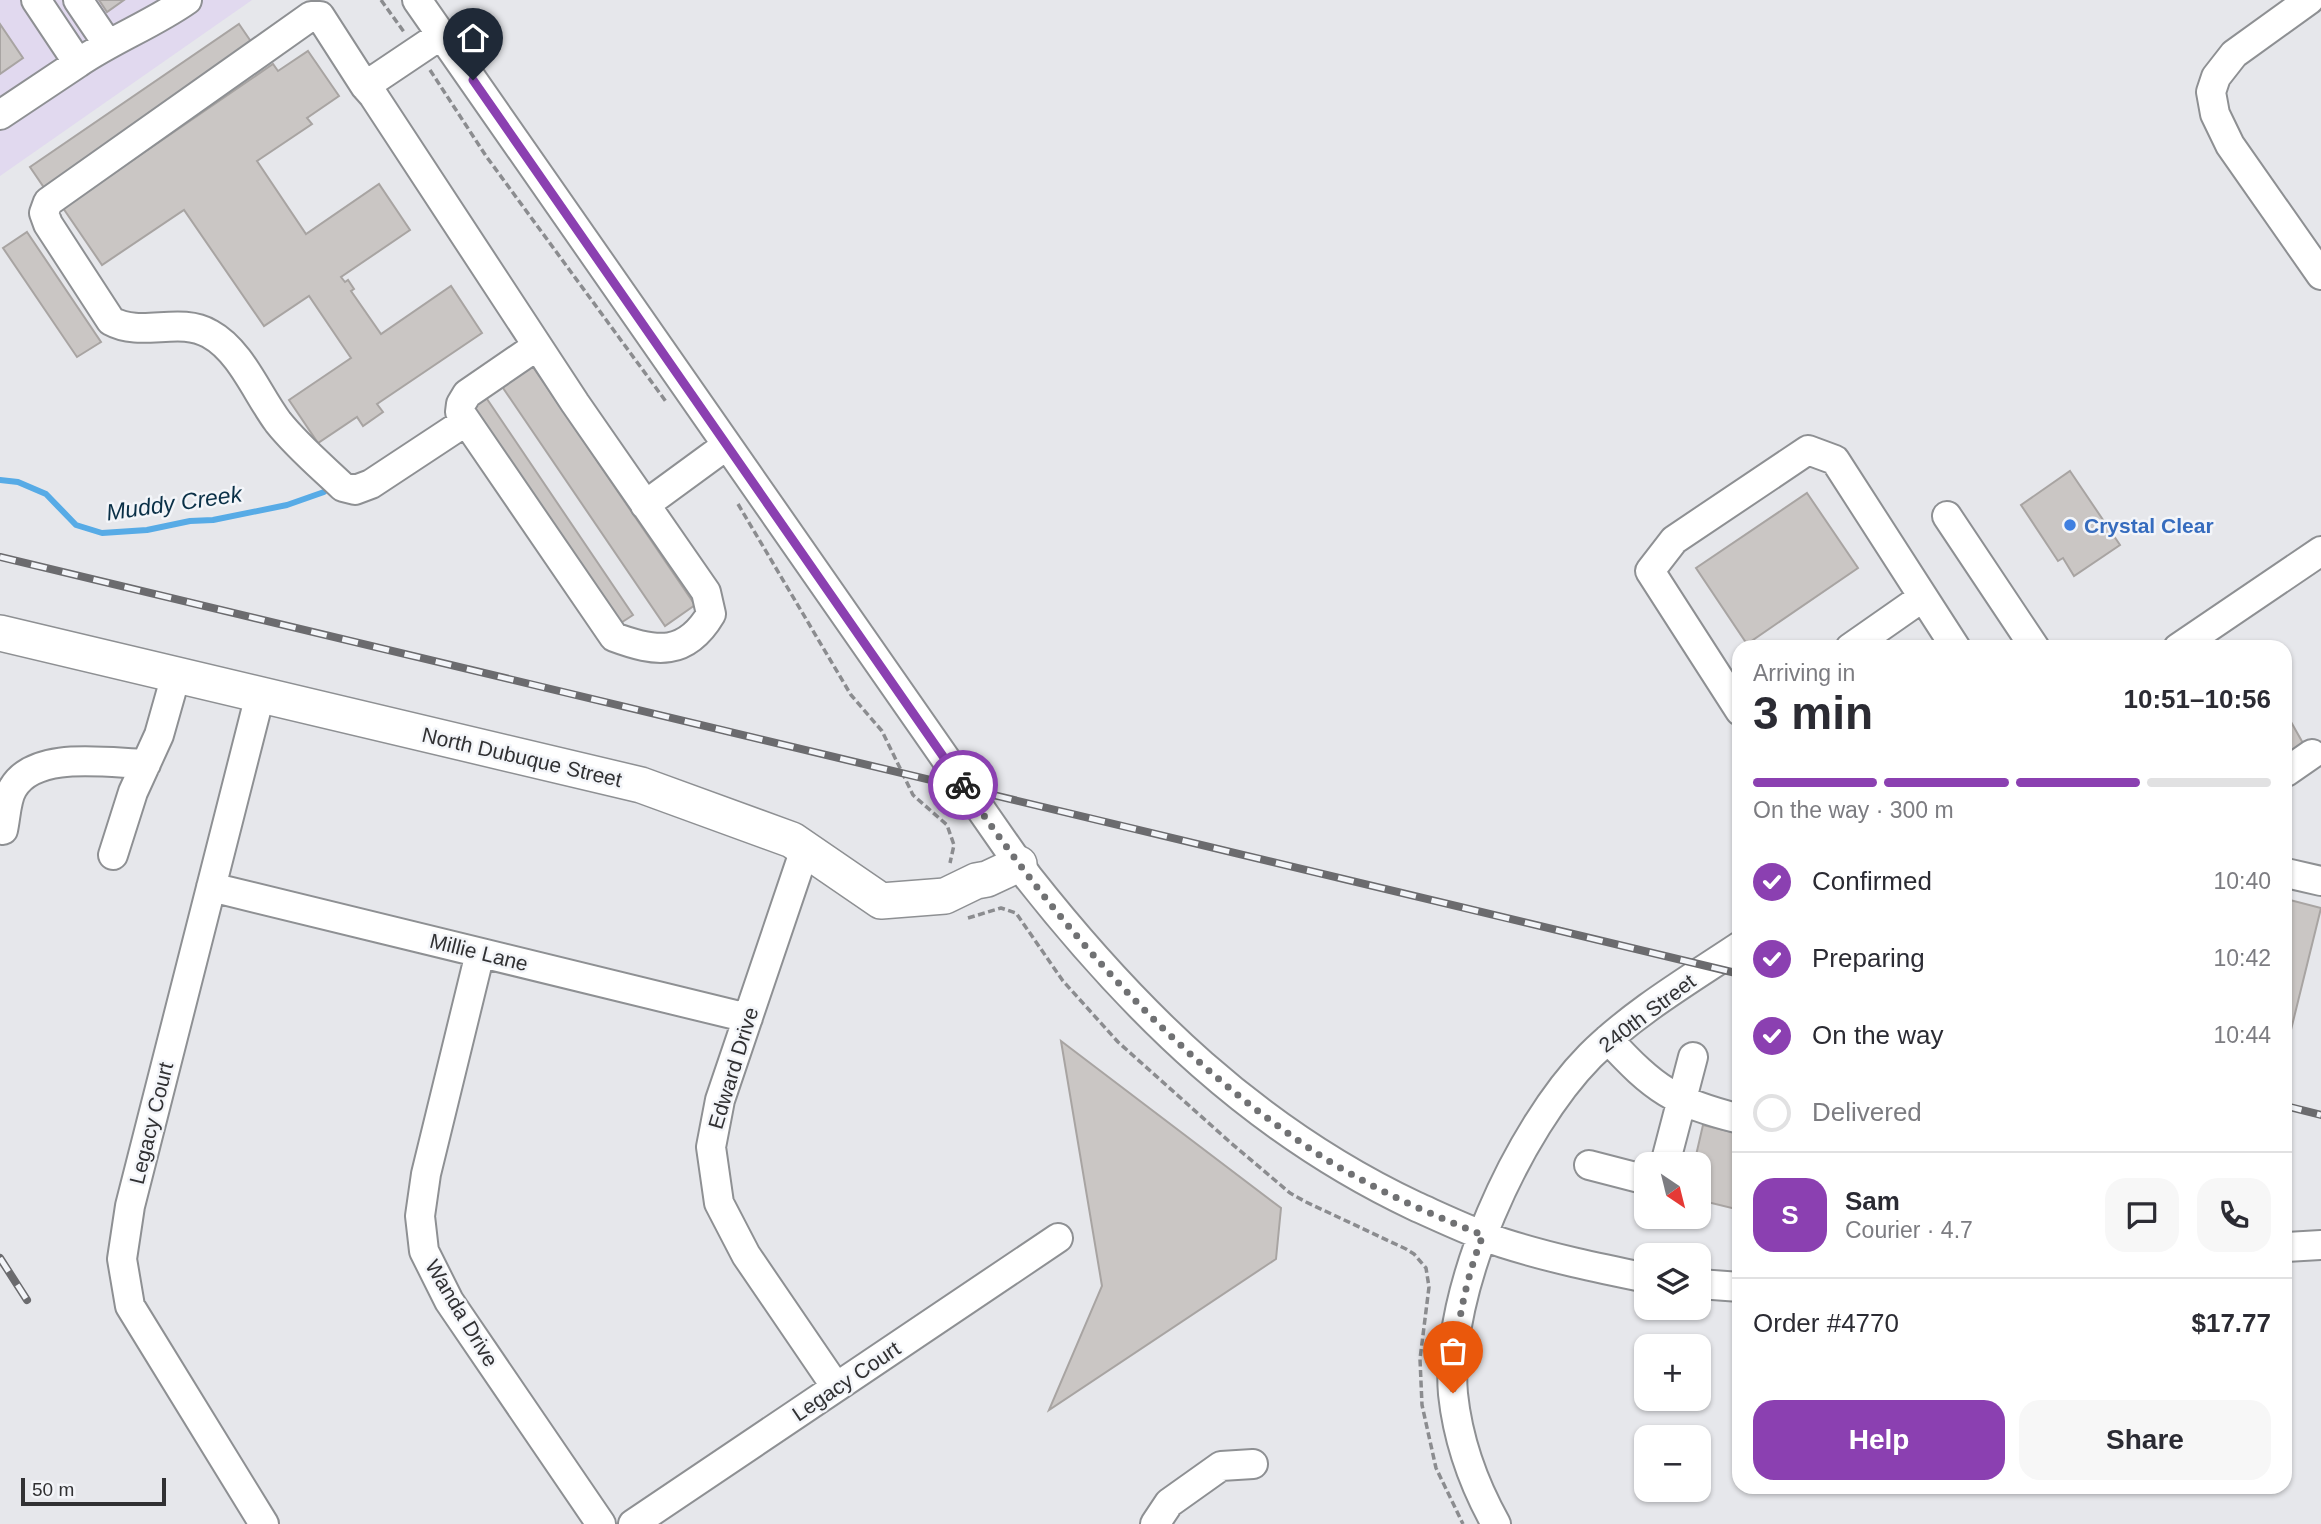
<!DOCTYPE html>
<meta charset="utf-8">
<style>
:root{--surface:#fff;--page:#f7f7f7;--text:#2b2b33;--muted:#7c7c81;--line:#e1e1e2;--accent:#8b40b1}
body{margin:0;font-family:Helvetica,sans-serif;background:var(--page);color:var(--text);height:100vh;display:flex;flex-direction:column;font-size:26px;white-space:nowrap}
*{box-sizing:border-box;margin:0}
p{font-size:23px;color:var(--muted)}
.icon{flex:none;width:38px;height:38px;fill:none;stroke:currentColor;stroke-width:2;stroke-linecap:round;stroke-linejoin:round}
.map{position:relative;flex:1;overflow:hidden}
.panel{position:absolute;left:1732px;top:640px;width:560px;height:854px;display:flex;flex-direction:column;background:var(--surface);border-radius:21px;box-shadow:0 2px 5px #0004}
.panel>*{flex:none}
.needle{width:46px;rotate:145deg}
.tools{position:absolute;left:1634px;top:1152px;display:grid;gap:14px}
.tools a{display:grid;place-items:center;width:77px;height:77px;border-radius:14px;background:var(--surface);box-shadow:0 2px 5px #0004;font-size:35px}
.scale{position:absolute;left:21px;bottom:18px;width:145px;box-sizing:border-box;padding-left:7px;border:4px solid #313133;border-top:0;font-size:19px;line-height:24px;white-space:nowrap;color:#313133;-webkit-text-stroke:5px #f3f5f9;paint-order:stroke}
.pin{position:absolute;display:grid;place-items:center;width:60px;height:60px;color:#fff;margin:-72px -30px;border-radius:50% 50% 50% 0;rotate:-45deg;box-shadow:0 0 7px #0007}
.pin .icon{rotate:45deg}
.courier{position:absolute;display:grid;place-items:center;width:70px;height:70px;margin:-35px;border:5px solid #8b40b1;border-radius:50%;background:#fff;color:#222;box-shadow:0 2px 9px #0007}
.summary em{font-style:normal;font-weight:700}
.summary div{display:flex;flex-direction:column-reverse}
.summary{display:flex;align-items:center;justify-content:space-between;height:119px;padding:0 21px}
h1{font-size:46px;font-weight:700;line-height:52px}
.bar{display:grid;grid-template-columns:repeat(4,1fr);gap:10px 7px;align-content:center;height:84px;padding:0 21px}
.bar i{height:9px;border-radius:5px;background:var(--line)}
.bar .current{background:var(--accent)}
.bar p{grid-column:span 4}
.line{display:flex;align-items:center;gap:18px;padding:0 21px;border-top:2px solid var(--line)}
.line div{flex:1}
.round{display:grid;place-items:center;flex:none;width:74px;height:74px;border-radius:21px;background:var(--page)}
ol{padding:0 21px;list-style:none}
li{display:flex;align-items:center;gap:21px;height:77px}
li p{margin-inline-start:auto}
li .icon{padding:7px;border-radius:50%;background:var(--accent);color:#fff;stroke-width:4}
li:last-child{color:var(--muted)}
li i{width:38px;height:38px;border:4px solid var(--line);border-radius:50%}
.action{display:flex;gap:14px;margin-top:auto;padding:14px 21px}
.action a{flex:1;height:80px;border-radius:21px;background:var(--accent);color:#fff;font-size:28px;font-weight:700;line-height:80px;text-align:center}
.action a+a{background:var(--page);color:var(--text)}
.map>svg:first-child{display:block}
</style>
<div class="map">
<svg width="2321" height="1524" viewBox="0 0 2321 1524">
<rect width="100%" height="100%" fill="#e6e7eb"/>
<path fill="#e1d9ef" d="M0,0H252L0,176Z"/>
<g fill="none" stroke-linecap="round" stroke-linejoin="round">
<path stroke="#57abe6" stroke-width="6" d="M0,480L18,482L46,494L76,525L102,533L147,530L190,521L213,520L287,505L324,492"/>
</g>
<path fill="#cac6c4" stroke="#a8a4a2" stroke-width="2" d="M99,0H124L107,12Z
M0,24L23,58L0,74Z
M239,24L254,46L45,189L30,167Z
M308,51L339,96L307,118L312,124L257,161L306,234L379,184L410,230L341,277L345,282L348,280L354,289L351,291L381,334L451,286L482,333L377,404L383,412L363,426L357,417L318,443L289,400L351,358L309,296L264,326L184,210L102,265L63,208L273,64L278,71Z
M27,232L101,342L77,357L3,248Z
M531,364L695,605L665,626L501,385Z
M485,396L633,615L610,630L462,412Z
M2070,471L2120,545L2074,576L2063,558L2058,561L2021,505Z
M1807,493L1858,568L1747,644L1696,568Z
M2286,713L2304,745L2291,754L2286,746Z
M2286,899L2321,908L2289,1038H2286Z
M1061,1041L1281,1208L1276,1259L1049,1410L1102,1286Z
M1703,1125L1740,1134V1210L1699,1200V1164H1694Z"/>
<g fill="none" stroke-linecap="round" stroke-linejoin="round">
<g stroke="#8e9093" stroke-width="32">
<path id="minor" d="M78,0L107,43
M417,0L1028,877C1136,1014 1256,1131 1415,1206C1444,1219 1473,1233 1503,1243C1550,1258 1598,1268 1647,1278
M2309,0L2234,54L2216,77L2211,92L2215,114L2230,145L2321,275
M441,35L365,86L373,95L575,403L706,592L711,614C686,656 657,653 614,637L460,412L461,404L467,394L537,346
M78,63C113,39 153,24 187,0
M365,86L320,16H311L48,202L44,213L48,224L111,321C142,338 179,316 210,334C241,351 257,394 278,422C297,446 321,466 343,487L355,490L371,484L465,422
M0,115L78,63L36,0
M645,505L727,445
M1947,516L2035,648
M1850,648L1923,597
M2178,648L2321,551
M260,695L130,1206L122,1259L130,1306L264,1524
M1740,711L1650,571L1674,540L1808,450L1835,460L1956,648
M2286,772L2312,754
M3,830C6,817 6,799 13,788C35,750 107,763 146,764
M805,849L720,1100L711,1147L719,1203L746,1255L836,1387
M113,855L133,792L159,735L176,675
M2286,873L2321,881
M211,887L748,1018
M480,953L426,1174L420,1216L424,1251L449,1301L601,1524
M1608,1039C1655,1090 1673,1102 1740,1119
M1665,1164L1693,1057
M1589,1165L1647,1180
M2286,1247L2321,1245
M1699,1284L1740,1287
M633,1524L1058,1238
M1155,1524L1169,1503L1221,1466L1253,1464
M1496,1524C1473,1483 1458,1441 1453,1394C1444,1291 1518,1129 1590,1056C1633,1013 1689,980 1740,946"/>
</g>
<g stroke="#8e9093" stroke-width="38">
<path id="major" d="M0,633L641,785L792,840L881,901L945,896L976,881L987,879L1019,864"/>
</g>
<path stroke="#8b8c8f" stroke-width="3.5" stroke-dasharray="7 3.5" stroke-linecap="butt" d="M381,0L404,32
M430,70L486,156L667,403
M738,504L851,695L882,731L913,795L947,825L954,845L950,863
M968,918L1001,908L1016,913L1063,981L1118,1042L1231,1143L1290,1193L1306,1202L1406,1249L1414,1254L1426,1268L1429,1287L1420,1359L1422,1405L1436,1468L1463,1524"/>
<use href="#minor" stroke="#fff" stroke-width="28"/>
<use href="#major" stroke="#fff" stroke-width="35"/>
<g stroke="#6b6b6e" stroke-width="8">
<path id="rail" d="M0,557L1740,974
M2286,1106L2321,1115
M0,1258L27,1300"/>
</g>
<use href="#rail" stroke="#f3f5f9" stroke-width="5" stroke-dasharray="16" stroke-linecap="butt"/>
</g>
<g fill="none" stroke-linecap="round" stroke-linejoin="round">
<path stroke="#707173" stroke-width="7" stroke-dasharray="0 12.6" d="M963,785C1058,926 1171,1055 1312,1150C1364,1185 1424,1212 1483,1235C1463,1286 1454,1339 1453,1393"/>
<path stroke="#8b40b1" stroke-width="9" d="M473,80L963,785"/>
</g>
<circle fill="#3f7fe0" stroke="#f3f5f9" stroke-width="2.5" cx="2070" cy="525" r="7"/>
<g text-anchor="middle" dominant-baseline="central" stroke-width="5" stroke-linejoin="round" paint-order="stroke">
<g font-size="21" font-weight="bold" fill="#366cbe" stroke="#f3f5f9" text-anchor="start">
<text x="2084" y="525">Crystal Clear</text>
</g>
<g font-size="21" fill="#313133" stroke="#f3f5f9">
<text transform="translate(522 757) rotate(13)">North Dubuque Street</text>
<text transform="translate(479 952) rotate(14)">Millie Lane</text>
<text transform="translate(1647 1013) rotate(-37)">240th Street</text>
<text transform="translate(733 1068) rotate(-73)">Edward Drive</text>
<text transform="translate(151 1123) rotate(-76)">Legacy Court</text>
<text transform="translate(462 1313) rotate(59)">Wanda Drive</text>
<text transform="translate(846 1381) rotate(-34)">Legacy Court</text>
</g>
<g font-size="23" font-style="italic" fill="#0a3047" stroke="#f3f5f9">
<text transform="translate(174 503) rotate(-8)">Muddy Creek</text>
</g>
</g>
</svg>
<div class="tools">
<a><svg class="needle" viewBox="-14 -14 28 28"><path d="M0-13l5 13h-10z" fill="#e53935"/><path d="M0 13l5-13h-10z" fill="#7c7c81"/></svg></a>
<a><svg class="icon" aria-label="layers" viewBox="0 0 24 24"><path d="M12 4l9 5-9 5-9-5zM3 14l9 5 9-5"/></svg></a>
<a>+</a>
<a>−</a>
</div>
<div class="scale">50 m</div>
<div class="pin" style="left:1453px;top:1393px;background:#ea580c"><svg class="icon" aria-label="bag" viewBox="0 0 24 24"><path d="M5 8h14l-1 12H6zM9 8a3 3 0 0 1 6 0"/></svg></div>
<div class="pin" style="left:473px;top:80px;background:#1f2937"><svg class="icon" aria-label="home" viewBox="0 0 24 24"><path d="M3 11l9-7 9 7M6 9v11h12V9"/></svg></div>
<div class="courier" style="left:963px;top:785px"><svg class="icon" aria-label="bike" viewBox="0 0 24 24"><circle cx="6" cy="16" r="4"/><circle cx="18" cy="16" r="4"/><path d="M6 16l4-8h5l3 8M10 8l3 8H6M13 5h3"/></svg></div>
<section class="panel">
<div class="summary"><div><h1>3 min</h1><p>Arriving in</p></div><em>10:51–10:56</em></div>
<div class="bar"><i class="current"></i><i class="current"></i><i class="current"></i><i></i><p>On the way · 300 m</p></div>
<ol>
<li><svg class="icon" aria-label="check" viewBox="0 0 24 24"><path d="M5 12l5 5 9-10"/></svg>Confirmed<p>10:40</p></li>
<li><svg class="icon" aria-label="check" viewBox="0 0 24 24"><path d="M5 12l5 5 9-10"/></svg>Preparing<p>10:42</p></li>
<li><svg class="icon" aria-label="check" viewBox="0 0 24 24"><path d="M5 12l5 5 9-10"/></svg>On the way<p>10:44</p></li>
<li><i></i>Delivered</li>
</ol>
<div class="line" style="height:126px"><b class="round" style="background:var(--accent);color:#fff">S</b><div><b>Sam</b><p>Courier · 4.7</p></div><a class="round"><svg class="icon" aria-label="chat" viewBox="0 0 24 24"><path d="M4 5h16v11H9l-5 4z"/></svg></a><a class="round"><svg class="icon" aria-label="phone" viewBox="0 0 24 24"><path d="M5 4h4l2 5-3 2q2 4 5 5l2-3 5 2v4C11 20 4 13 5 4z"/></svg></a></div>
<div class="line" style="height:91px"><div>Order #4770</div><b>$17.77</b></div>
<div class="action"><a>Help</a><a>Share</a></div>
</section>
</div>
